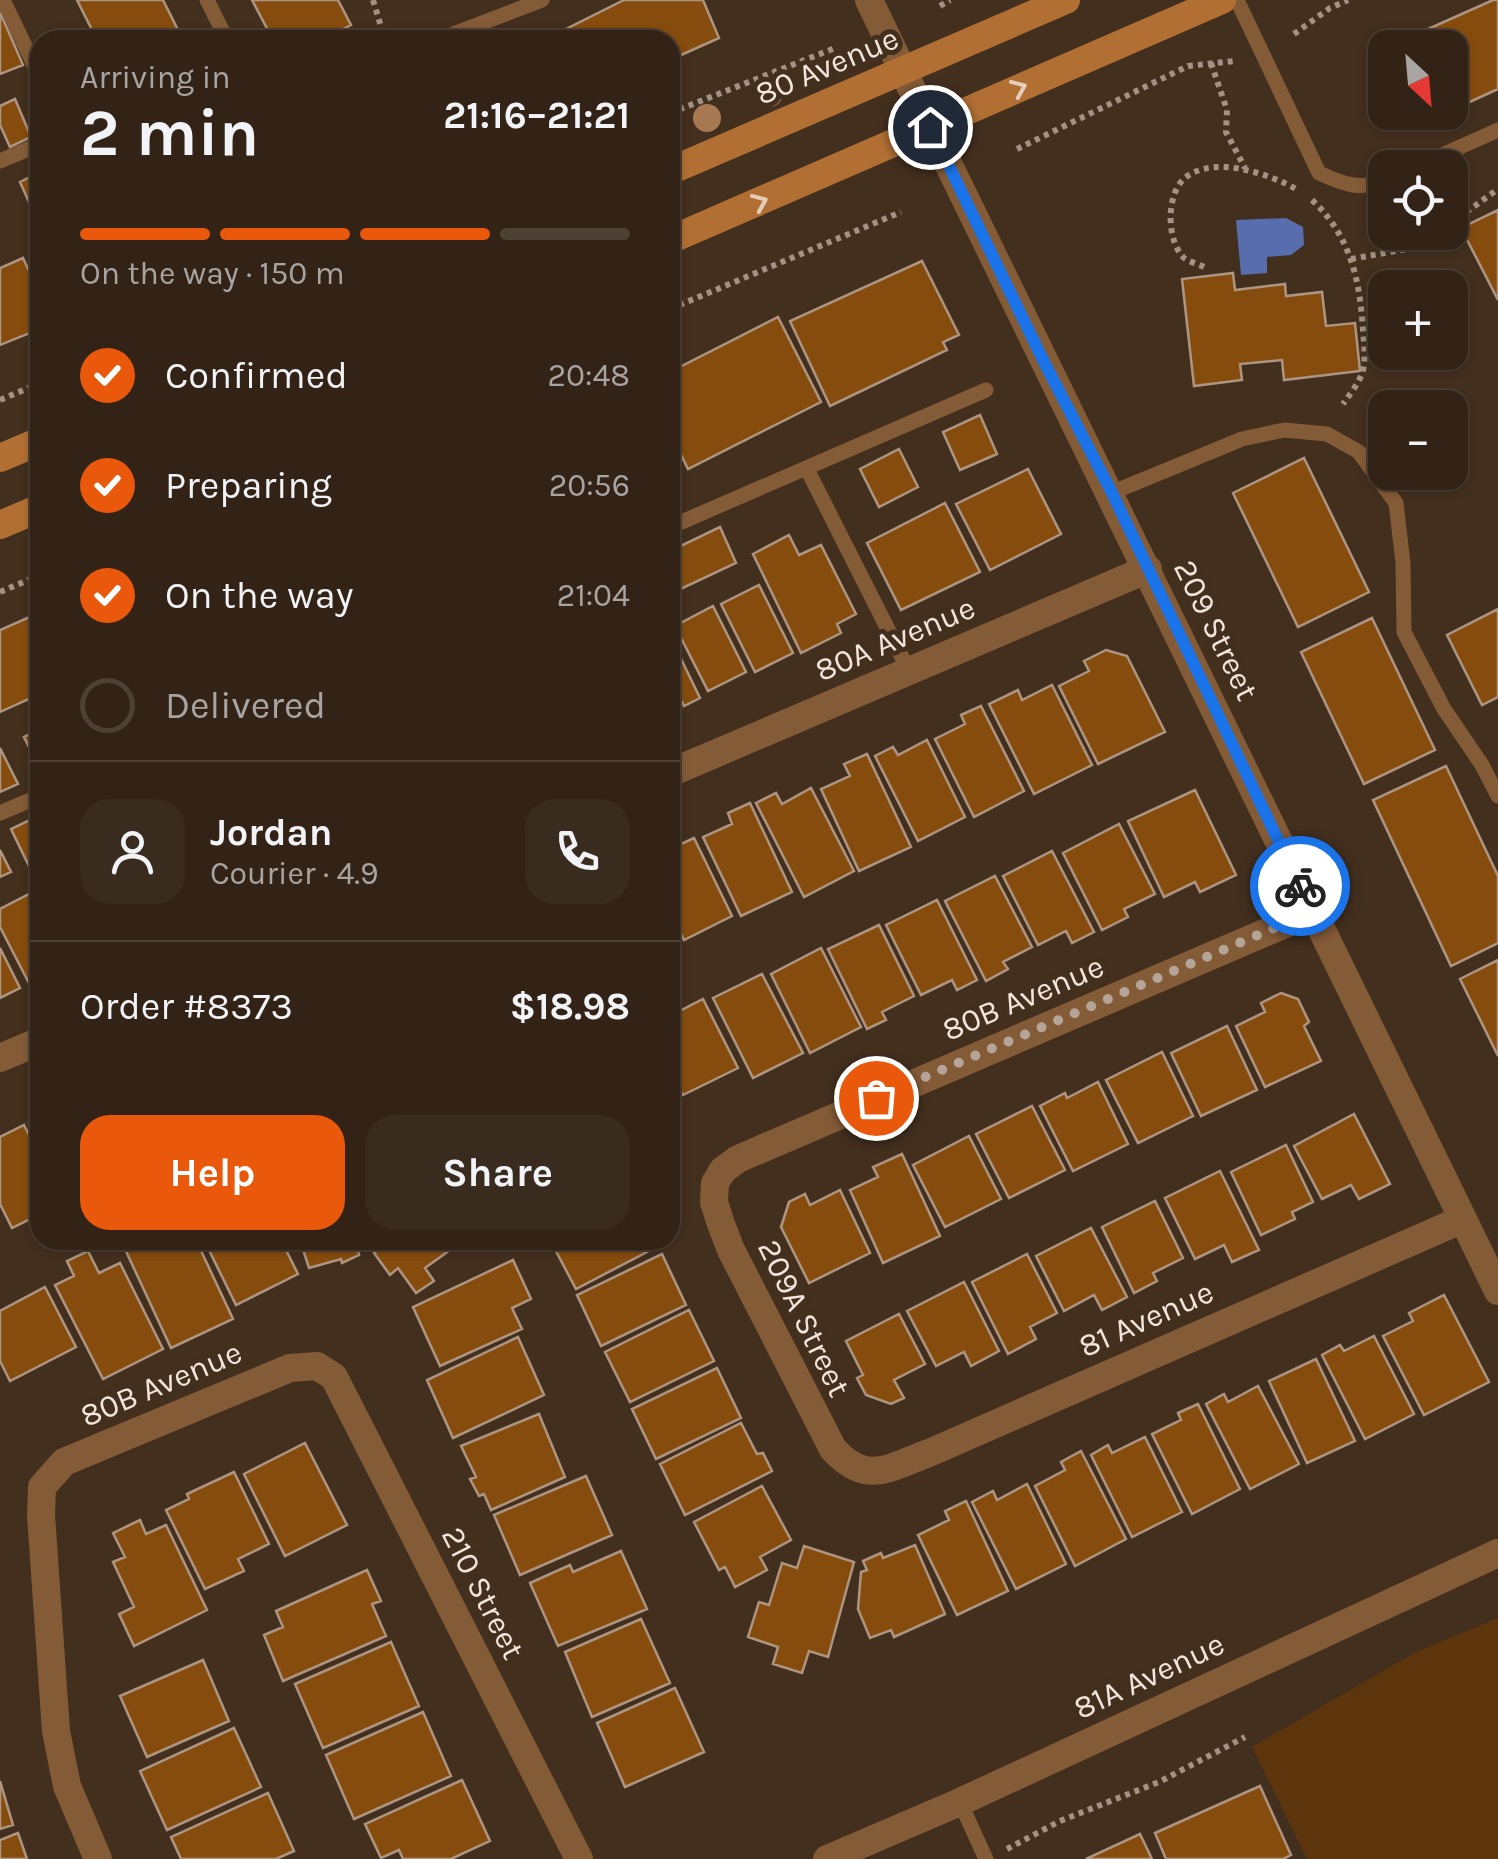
<!DOCTYPE html>
<meta charset="utf-8">
<style>
:root{--surface:#322316;--page:#3a2b1f;--text:#f1f3f6;--muted:#a8a4a1;--line:#4d4035;--accent:#ea580c}
body{margin:0;font-family:Karla,sans-serif;background:var(--page);color:var(--text);height:100vh;display:flex;flex-direction:column;font-size:38px;white-space:nowrap}
*{box-sizing:border-box;margin:0}
p{font-size:32px;color:var(--muted)}
.icon{flex:none;width:55px;height:55px;fill:none;stroke:currentColor;stroke-width:2;stroke-linecap:round;stroke-linejoin:round}
.map{position:relative;flex:1;overflow:hidden}
.side{position:absolute;left:30px;top:30px;width:650px;height:1220px;display:flex;flex-direction:column;background:var(--surface);border-radius:30px;box-shadow:0 2px 8px #0004,0 0 0 2px var(--line)}
.side>*{flex:none}
.needle{width:65px;rotate:154deg}
.controls{position:absolute;left:1368px;top:30px;display:grid;gap:20px}
.controls a{display:grid;place-items:center;width:100px;height:100px;border-radius:20px;background:var(--surface);box-shadow:0 2px 8px #0004,0 0 0 2px var(--line);font-size:50px}
.pin{position:absolute;display:grid;place-items:center;width:85px;height:85px;color:#fff;margin:-42px;border:5px solid #fff;border-radius:50%;box-shadow:0 2px 10px #0007}
.courier{position:absolute;display:grid;place-items:center;width:100px;height:100px;margin:-50px;border:8px solid #1a73e8;border-radius:50%;background:#fff;color:#222;box-shadow:0 2px 12px #0007}
.overview em{font-style:normal;font-weight:700}
.overview div{display:flex;flex-direction:column-reverse}
.overview{display:flex;align-items:center;justify-content:space-between;height:170px;padding:0 50px}
h1{font-size:65px;font-weight:700;line-height:75px}
.bar{display:grid;grid-template-columns:repeat(4,1fr);gap:15px 10px;align-content:center;height:120px;padding:0 50px}
.bar i{height:12px;border-radius:8px;background:var(--line)}
.bar .active{background:var(--accent)}
.bar p{grid-column:span 4}
.line{display:flex;align-items:center;gap:25px;padding:0 50px;border-top:2px solid var(--line)}
.line div{flex:1}
.round{display:grid;place-items:center;flex:none;width:105px;height:105px;border-radius:30px;background:var(--page)}
ol{padding:0 50px;list-style:none}
li{display:flex;align-items:center;gap:30px;height:110px}
li p{margin-inline-start:auto}
li .icon{padding:10px;border-radius:50%;background:var(--accent);color:#fff;stroke-width:4}
li:last-child{color:var(--muted)}
li i{width:55px;height:55px;border:5px solid var(--line);border-radius:50%}
.cta{display:flex;gap:20px;margin-top:auto;padding:20px 50px}
.cta a{flex:1;height:115px;border-radius:30px;background:var(--accent);color:#fff;font-size:40px;font-weight:700;line-height:115px;text-align:center}
.cta a+a{background:var(--page);color:var(--text)}
.map>svg:first-child{display:block}
</style>
<div class="map">
<svg width="1498" height="1859" viewBox="0 0 1498 1859">
<rect width="100%" height="100%" fill="#432f1e"/>
<path fill="#5d350c" d="M1498,1618V1859H1307L1252,1747L1416,1652Z"/>
<path fill="#576dae" d="M1286,218L1303,227L1304,245L1291,255L1267,257V273L1241,275L1236,220Z"/>
<path fill="#864c0d" stroke="#ad9581" stroke-width="2.5" d="M77,0H163L183,40H97Z
M252,0H338L351,25L322,40H273Z
M624,0H703L719,38L670,60V40H544Z
M1493,0H1498V89L1450,111V48H1412L1408,38Z
M0,12L23,65L0,74Z
M15,99L31,137L10,147L0,125V106Z
M40,172V218L37,220L20,182Z
M1498,210V300L1461,228Z
M23,258L40,295V329L0,345V268Z
M922,261L959,335L943,342L947,350L830,406L790,321Z
M1233,273L1235,290L1285,284L1286,296L1322,292L1326,326L1355,323L1360,371L1284,380L1282,360L1240,364L1242,380L1194,386L1182,279Z
M778,317L821,402L688,469L670,432V372Z
M980,415L997,454L960,470L943,432Z
M899,449L918,487L879,507L860,469Z
M1304,458L1369,592L1298,627L1233,493Z
M1028,469L1061,534L990,570L956,504Z
M945,503L980,572L901,610L867,543Z
M720,527L736,563L670,594V551Z
M789,535L799,555L821,545L856,614L837,624L841,633L801,653L753,554Z
M759,585L793,653L755,672L721,604Z
M713,606L746,672L708,691L675,626Z
M1498,609V697L1482,705L1447,635Z
M32,616L40,634V694L0,712V630Z
M1372,618L1435,750L1364,784L1301,652Z
M670,636L700,698L684,706L682,702L670,708Z
M1106,650L1127,656L1165,732L1098,764L1059,686L1089,671L1084,661Z
M1052,685L1092,765L1034,794L989,704L1018,690L1022,700Z
M981,706L1024,791L974,817L935,739L965,724L961,715Z
M40,729V769L24,737Z
M927,740L965,817L918,841L875,756L893,747L898,755Z
M0,748L18,784L0,792Z
M867,754L911,847L859,871L821,789L850,776L844,764Z
M1446,766L1498,876V943L1451,966L1373,800Z
M811,788L854,871L804,897L756,803L776,793L782,804Z
M1195,790L1236,875L1200,892L1195,882L1164,897L1128,821Z
M750,803L792,892L741,916L703,837L732,824L728,813Z
M40,815V860L29,866L11,829Z
M1119,824L1155,894L1124,909L1128,917L1102,930L1063,853Z
M694,838L732,916L684,940L670,911V849Z
M0,850L11,872L0,877Z
M1052,851L1094,932L1072,943L1066,931L1038,945L1003,876Z
M995,876L1032,947L1003,962L1008,969L986,981L945,901Z
M33,892L40,907V983L31,987L0,927V909Z
M937,900L977,980L957,990L952,980L921,995L886,925Z
M879,925L914,996L882,1012L886,1020L867,1029L828,949Z
M0,948L20,988L0,998Z
M821,948L861,1027L810,1053L771,974Z
M1498,960V1056L1460,979Z
M762,974L803,1053L753,1078L713,998Z
M1281,993L1298,999L1309,1022L1304,1026L1321,1061L1265,1087L1236,1026L1265,1012L1261,1003Z
M703,999L738,1068L683,1095L670,1075V1016Z
M1227,1026L1257,1090L1201,1116L1171,1053Z
M1162,1052L1193,1116L1138,1143L1106,1080Z
M1098,1082L1128,1144L1073,1171L1040,1106L1065,1093L1067,1098Z
M1032,1106L1065,1170L1009,1198L976,1134Z
M1354,1114L1390,1184L1359,1199L1351,1185L1322,1199L1294,1146Z
M40,1116V1144L29,1122Z
M24,1125L40,1157V1214L12,1228L0,1204V1137Z
M969,1136L1001,1199L945,1227L913,1165Z
M1286,1145L1313,1202L1292,1212L1295,1219L1261,1235L1231,1172Z
M902,1154L940,1236L883,1263L850,1190L878,1177L873,1167Z
M1220,1171L1259,1250L1232,1262L1224,1245L1195,1259L1165,1198Z
M840,1190L870,1253L809,1283L781,1227L789,1202L805,1194L810,1205Z
M1155,1201L1183,1258L1153,1273L1157,1281L1134,1293L1102,1227Z
M1091,1228L1127,1297L1102,1310L1094,1295L1064,1311L1036,1256Z
M140,1240H196L233,1319L171,1348L124,1247Z
M204,1240H281L298,1274L236,1305Z
M300,1240H371V1241L357,1247L359,1255L342,1263L341,1259L309,1268Z
M389,1240H464L425,1268L434,1281L416,1293L398,1268L390,1275L374,1253Z
M550,1240H641L647,1252L576,1289Z
M88,1251L99,1273L120,1263L163,1349L103,1379L55,1285L74,1276L67,1261Z
M662,1254L686,1305L601,1346L577,1295Z
M1027,1254L1057,1313L1030,1327L1036,1339L1008,1354L972,1282Z
M513,1260L531,1299L512,1308L522,1329L440,1366L413,1307Z
M964,1282L999,1351L971,1366L964,1352L936,1366L907,1311Z
M45,1287L76,1347L10,1381L0,1361V1311Z
M1444,1295L1489,1382L1424,1415L1383,1336L1413,1321L1409,1313Z
M689,1310L714,1361L630,1402L605,1352Z
M899,1314L925,1364L894,1380L904,1398L891,1404L866,1395L857,1378L863,1375L846,1341Z
M1374,1336L1414,1414L1365,1439L1322,1355L1340,1345L1344,1351Z
M518,1337L544,1395L453,1438L427,1380Z
M1316,1359L1355,1441L1307,1463L1269,1381Z
M717,1368L741,1418L656,1459L632,1409Z
M1258,1386L1299,1464L1250,1489L1206,1404L1224,1394L1228,1402Z
M1198,1404L1240,1489L1192,1514L1152,1434L1181,1420L1178,1413Z
M539,1414L565,1477L491,1510L484,1494L479,1496L470,1479L476,1477L461,1446Z
M741,1423L757,1454L763,1453L772,1471L685,1515L660,1464Z
M1145,1437L1182,1512L1132,1537L1091,1455L1108,1445L1112,1453Z
M305,1443L347,1525L285,1556L244,1474Z
M1081,1451L1126,1539L1075,1566L1035,1486L1065,1470L1061,1462Z
M234,1472L269,1544L238,1559L244,1571L205,1589L166,1510L189,1499L187,1494Z
M586,1476L612,1535L520,1575L494,1515Z
M1027,1484L1066,1564L1016,1589L972,1502L993,1491L997,1500Z
M762,1486L791,1540L760,1557L767,1570L735,1587L725,1567L719,1570L694,1522Z
M966,1501L1008,1591L957,1615L918,1535L949,1520L945,1511Z
M140,1520L146,1534L166,1525L207,1610L134,1646L119,1614L134,1607L113,1562L125,1557L113,1533Z
M915,1545L945,1614L894,1637L891,1630L870,1638L858,1609L861,1572L867,1570L863,1561L881,1553L883,1558Z
M804,1546L854,1562L828,1657L809,1651L802,1673L773,1664L778,1647L748,1637L759,1602L769,1605L782,1563L797,1568Z
M621,1551L647,1609L558,1646L530,1583L570,1565L573,1572Z
M367,1570L381,1601L372,1604L386,1636L283,1681L264,1635L283,1627L276,1611Z
M641,1619L670,1683L592,1717L565,1652Z
M391,1642L419,1706L323,1748L295,1684Z
M203,1660L229,1721L147,1757L120,1696Z
M675,1688L704,1752L625,1787L597,1723Z
M423,1712L451,1776L354,1819L326,1755Z
M234,1728L261,1787L167,1830L140,1771Z
M462,1780L490,1841L451,1859H403L399,1850L381,1858L365,1824Z
M0,1781L13,1825L0,1829Z
M1260,1786L1291,1855L1283,1859H1166L1155,1833Z
M268,1793L294,1851L276,1859H181L171,1837Z
M18,1833L27,1859H0V1840Z
M1140,1834L1152,1859H1086Z"/>
<g fill="none" stroke-linecap="round" stroke-linejoin="round">
<path stroke="#a29184" stroke-width="6" stroke-dasharray="5 5" stroke-linecap="butt" d="M373,0L385,40
M940,6L950,0
M1294,34L1330,8L1348,0
M1211,63L1227,110L1226,132L1245,168
M670,113L835,48
M1017,149L1188,66L1234,61
M1312,200C1350,235 1360,280 1363,330C1364,343 1366,357 1363,370C1360,382 1350,394 1343,404
M1450,224L1498,189
M1351,259L1407,249L1436,232
M1204,267C1198,264 1187,261 1183,257C1166,239 1166,192 1186,177C1215,155 1270,174 1298,190
M670,309L901,212
M0,400L40,383
M0,592L40,575
M1007,1849L1060,1821L1159,1782L1245,1737"/>
<path stroke="#845b37" stroke-width="15" d="M3,0L40,77
M207,0L227,40
M1237,0L1319,173C1343,184 1360,191 1385,180
M438,40L542,0
M0,161L40,144
M1413,168L1498,130
M807,469L909,671
M1111,493L1242,439L1284,430L1327,434L1359,452L1396,503L1403,563L1404,632L1444,709L1482,765L1498,796
M670,527L986,390
M0,813L40,796
M960,1802L986,1859"/>
<path stroke="#845b37" stroke-width="28" d="M903,71L1498,1291
M670,773L1148,569
M1313,912L738,1159L723,1170L715,1183L714,1202L721,1224L731,1250L833,1449C867,1486 888,1468 929,1453L1461,1220
M0,1058L40,1041
M98,1859L67,1786L56,1731L41,1515L42,1487L64,1462L290,1368L317,1366L334,1377L579,1859
M827,1859L960,1802L1498,1553"/>
<path stroke="#845b37" stroke-width="28" d="M869,0L903,71"/>
<path stroke="#b16f33" stroke-width="28" d="M670,171L1066,0
M670,240L1222,0
M0,458L40,441
M0,525L40,508"/>
</g>
<g fill="#a77952">
<circle cx="769" cy="93" r="14"/>
<circle cx="707" cy="118" r="14"/>
</g>
<defs><path id="oneway-chevron" d="M-2-3.5L2.5 0L-2 3.5" fill="none" stroke-width="1.6" stroke-linecap="round" stroke-linejoin="round" transform="scale(2.5)"/></defs>
<g stroke="#e6cdb9">
<use href="#oneway-chevron" transform="translate(1019 88) rotate(-23)"/>
<use href="#oneway-chevron" transform="translate(760 202) rotate(-23)"/>
</g>
<g fill="none" stroke-linecap="round" stroke-linejoin="round">
<path stroke="#b5a599" stroke-width="10" stroke-dasharray="0 18" d="M876,1098L1312,912L1300,886"/>
<path stroke="#1a73e8" stroke-width="12" d="M930,127L1044,362L1112,493L1300,886"/>
</g>
<g text-anchor="middle" dominant-baseline="central" stroke-width="10" stroke-linejoin="round" paint-order="stroke">
<g font-size="32" fill="#f3e5db" stroke="#432f1e">
<text transform="translate(827 66) rotate(-23)">80 Avenue</text>
<text transform="translate(1216 630) rotate(64)">209 Street</text>
<text transform="translate(895 639) rotate(-23)">80A Avenue</text>
<text transform="translate(1023 998) rotate(-23)">80B Avenue</text>
<text transform="translate(804 1318) rotate(64)">209A Street</text>
<text transform="translate(1146 1319) rotate(-24)">81 Avenue</text>
<text transform="translate(161 1384) rotate(-23)">80B Avenue</text>
<text transform="translate(483 1593) rotate(63)">210 Street</text>
<text transform="translate(1149 1676) rotate(-25)">81A Avenue</text>
</g>
</g>
</svg>
<div class="controls">
<a><svg class="needle" viewBox="-14 -14 28 28"><path d="M0-13l5 13h-10z" fill="#e53935"/><path d="M0 13l5-13h-10z" fill="#a8a4a1"/></svg></a>
<a><svg class="icon" aria-label="locate" viewBox="0 0 24 24"><circle cx="12" cy="12" r="6"/><path d="M12 2v4M12 18v4M2 12h4M18 12h4"/></svg></a>
<a>+</a>
<a>−</a>
</div>
<div class="pin" style="left:876px;top:1098px;background:#ea580c"><svg class="icon" aria-label="bag" viewBox="0 0 24 24"><path d="M5 8h14l-1 12H6zM9 8a3 3 0 0 1 6 0"/></svg></div>
<div class="pin" style="left:930px;top:127px;background:#1f2937"><svg class="icon" aria-label="home" viewBox="0 0 24 24"><path d="M3 11l9-7 9 7M6 9v11h12V9"/></svg></div>
<div class="courier" style="left:1300px;top:886px"><svg class="icon" aria-label="bike" viewBox="0 0 24 24"><circle cx="6" cy="16" r="4"/><circle cx="18" cy="16" r="4"/><path d="M6 16l4-8h5l3 8M10 8l3 8H6M13 5h3"/></svg></div>
<section class="side">
<div class="overview"><div><h1>2 min</h1><p>Arriving in</p></div><em>21:16–21:21</em></div>
<div class="bar"><i class="active"></i><i class="active"></i><i class="active"></i><i></i><p>On the way · 150 m</p></div>
<ol>
<li><svg class="icon" aria-label="check" viewBox="0 0 24 24"><path d="M5 12l5 5 9-10"/></svg>Confirmed<p>20:48</p></li>
<li><svg class="icon" aria-label="check" viewBox="0 0 24 24"><path d="M5 12l5 5 9-10"/></svg>Preparing<p>20:56</p></li>
<li><svg class="icon" aria-label="check" viewBox="0 0 24 24"><path d="M5 12l5 5 9-10"/></svg>On the way<p>21:04</p></li>
<li><i></i>Delivered</li>
</ol>
<div class="line" style="height:180px"><a class="round"><svg class="icon" aria-label="person" viewBox="0 0 24 24"><circle cx="12" cy="8" r="4"/><path d="M4 21q1-7 8-7t8 7"/></svg></a><div><b>Jordan</b><p>Courier · 4.9</p></div><a class="round"><svg class="icon" aria-label="phone" viewBox="0 0 24 24"><path d="M5 4h4l2 5-3 2q2 4 5 5l2-3 5 2v4C11 20 4 13 5 4z"/></svg></a></div>
<div class="line" style="height:130px"><div>Order #8373</div><b>$18.98</b></div>
<div class="cta"><a>Help</a><a>Share</a></div>
</section>
</div>
